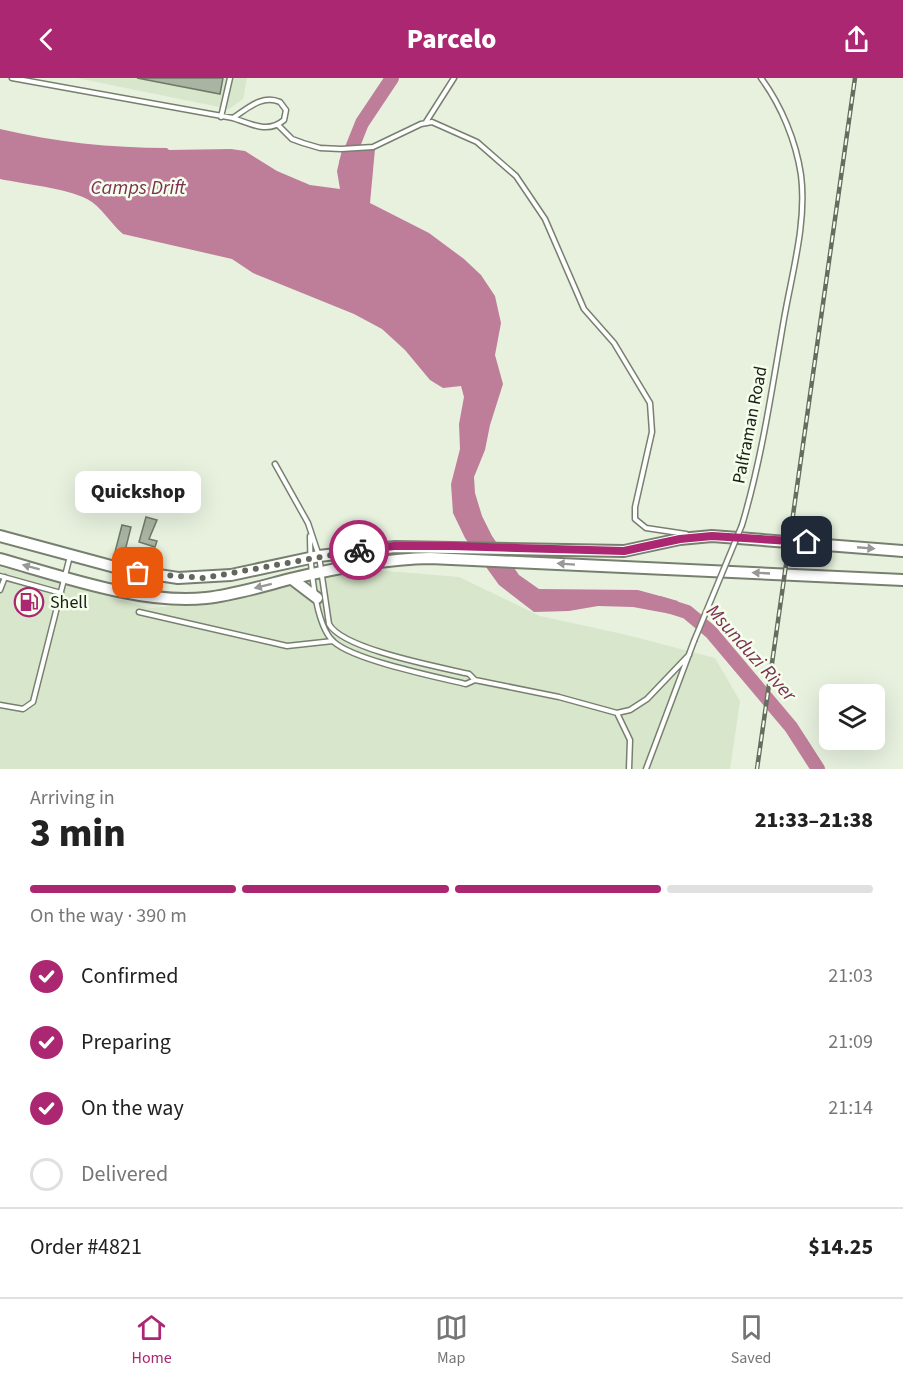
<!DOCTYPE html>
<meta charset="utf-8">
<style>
:root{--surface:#fff;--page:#f2f2f2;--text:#222;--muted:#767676;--line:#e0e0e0;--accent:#ab2771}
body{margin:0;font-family:"Source Sans 3",sans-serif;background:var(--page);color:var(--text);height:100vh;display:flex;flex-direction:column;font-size:22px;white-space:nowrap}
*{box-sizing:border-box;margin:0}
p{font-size:20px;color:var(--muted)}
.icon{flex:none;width:33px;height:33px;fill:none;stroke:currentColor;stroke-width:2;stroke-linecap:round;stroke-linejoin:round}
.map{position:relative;height:691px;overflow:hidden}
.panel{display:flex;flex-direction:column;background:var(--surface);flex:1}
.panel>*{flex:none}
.buttons{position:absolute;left:819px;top:606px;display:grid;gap:12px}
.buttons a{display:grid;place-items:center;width:66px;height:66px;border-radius:9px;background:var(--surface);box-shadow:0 6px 24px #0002;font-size:30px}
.pin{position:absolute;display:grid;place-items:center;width:51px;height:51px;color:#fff;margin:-26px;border-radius:12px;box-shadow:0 3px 9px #0006}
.courier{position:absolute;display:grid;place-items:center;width:60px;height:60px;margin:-30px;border:4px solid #ab2771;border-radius:50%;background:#fff;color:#222;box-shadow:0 2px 8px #0007}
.bubble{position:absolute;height:42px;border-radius:9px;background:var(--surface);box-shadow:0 6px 24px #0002;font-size:20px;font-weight:800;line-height:42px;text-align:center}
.summary em{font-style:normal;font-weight:800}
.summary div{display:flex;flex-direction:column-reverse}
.summary{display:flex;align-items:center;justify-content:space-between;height:102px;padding:0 30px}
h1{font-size:39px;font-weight:800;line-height:45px}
.bar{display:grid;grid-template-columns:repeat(4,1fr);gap:9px 6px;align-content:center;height:72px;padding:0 30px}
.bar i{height:8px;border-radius:4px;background:var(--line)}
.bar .active{background:var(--accent)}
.bar p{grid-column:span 4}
.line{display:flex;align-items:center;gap:15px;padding:0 30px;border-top:2px solid var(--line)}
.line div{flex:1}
ol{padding:0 30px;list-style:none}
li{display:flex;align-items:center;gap:18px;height:66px}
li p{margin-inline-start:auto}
li .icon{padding:6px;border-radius:50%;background:var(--accent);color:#fff;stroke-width:4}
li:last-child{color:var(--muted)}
li i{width:33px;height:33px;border:3px solid var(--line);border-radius:50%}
header{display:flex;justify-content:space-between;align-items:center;height:78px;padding:0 30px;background:var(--accent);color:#fff;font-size:27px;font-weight:800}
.tabs{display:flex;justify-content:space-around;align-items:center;height:84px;border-top:2px solid var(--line);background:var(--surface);font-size:16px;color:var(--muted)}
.tabs a{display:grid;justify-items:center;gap:3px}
.tabs .active{color:var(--accent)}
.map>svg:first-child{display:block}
</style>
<header><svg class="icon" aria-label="back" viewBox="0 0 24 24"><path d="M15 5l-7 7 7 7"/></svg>Parcelo<svg class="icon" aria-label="share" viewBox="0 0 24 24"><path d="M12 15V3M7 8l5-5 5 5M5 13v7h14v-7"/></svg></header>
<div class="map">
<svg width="903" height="691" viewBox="0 0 903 691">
<rect width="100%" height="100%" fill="#e7f1de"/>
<path fill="#d8e6cc" d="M77,0H247L243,21L229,31Z
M0,489L150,530L233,523L350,490L459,499L540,538L627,557L715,580L740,623L730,691H0Z"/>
<path fill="#be7e9a" d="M0,51C55,64 111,70 167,70L169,72L231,71L245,73L277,93L310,107L340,111L337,93L342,72L375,71L370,125L429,155L464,181L481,197L495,218L501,245L495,277L503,306L490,347L485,372L474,399L475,415L482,438L492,458L519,497L539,511L638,512L678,523L671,536L633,529L598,528L569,533L534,534L499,507L465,460L453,435L451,406L460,371L459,346L464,319L461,308L443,310L430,302L405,272L382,251L354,236L253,195L232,181L123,156C110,145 102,129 87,121C66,110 24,106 0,101Z"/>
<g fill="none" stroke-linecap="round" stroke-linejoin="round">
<path stroke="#be7e9a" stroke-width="14" d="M346,85L362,45L392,0
M659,525L687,534L711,554L791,649L818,691"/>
</g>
<path fill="#aab4a2" stroke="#707968" stroke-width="1.5" d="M137,0H223L220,16Z
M146,439L157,442L149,461L157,463L155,469L139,464Z
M122,447L131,449L124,477L115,474Z"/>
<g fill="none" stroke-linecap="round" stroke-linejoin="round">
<g stroke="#77806f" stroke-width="7">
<path id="service" d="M12,0L233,40C251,46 268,56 284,42L286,32L280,24C262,16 247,31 233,40
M221,39L230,0
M426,44L454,0
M278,47L292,61L303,65L320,70L341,71L373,69L421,46L432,44L477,64L516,98L545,141L584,231L614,265L650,325L652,354L635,429V441L646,450L686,456
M275,386L308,445L319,478L329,546C342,571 439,589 469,596L475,602L559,619L617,635L630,632L647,621L689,577
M742,447C762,380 772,310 784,241C792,195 807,144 801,97C796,63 781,27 761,0
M310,458C310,483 314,547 334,564C354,582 436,599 466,606L475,602
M0,498L61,515
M0,512L5,499
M139,534L287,568L333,563
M0,627L23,631L33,624L70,478
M617,635L630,662L629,691
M646,691L694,563"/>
</g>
<g stroke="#77806f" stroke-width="14">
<path id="secondary" d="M0,458L126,492L178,500L231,497L319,478L395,469L624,473L680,461L712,458L903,473
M0,481C61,498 143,527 206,520C234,517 263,508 290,501C336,490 384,481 430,480L903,502
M292,501L317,520"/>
</g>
<use href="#service" stroke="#fff" stroke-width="4"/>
<use href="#secondary" stroke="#fff" stroke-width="10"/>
<g stroke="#666c60" stroke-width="4.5">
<path id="rail" d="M757,691L855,0"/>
</g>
<use href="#rail" stroke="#f4feeb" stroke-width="2" stroke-dasharray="7" stroke-linecap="butt"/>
<g stroke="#77806f" stroke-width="7" stroke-linecap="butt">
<path id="service-bridge" d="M694,563L742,447"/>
</g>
<use href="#service-bridge" stroke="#fff" stroke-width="4"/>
</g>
<defs><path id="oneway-solid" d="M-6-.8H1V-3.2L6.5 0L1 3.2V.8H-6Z" transform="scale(1.5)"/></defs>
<g fill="#989996">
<use href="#oneway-solid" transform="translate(866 470) rotate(5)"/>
<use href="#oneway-solid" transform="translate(566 486) rotate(-176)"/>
<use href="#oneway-solid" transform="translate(31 489) rotate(-165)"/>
<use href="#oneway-solid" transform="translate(761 495) rotate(-177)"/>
<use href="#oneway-solid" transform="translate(263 508) rotate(166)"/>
</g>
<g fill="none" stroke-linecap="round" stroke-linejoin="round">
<path stroke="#62675c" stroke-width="6" stroke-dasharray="0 10.8" d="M138,495L204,500L359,472"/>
<path stroke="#ab2771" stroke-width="8" d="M359,472L394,468H452L624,473L680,461L712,458L807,464"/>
</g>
<defs>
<g id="fuel-ring" transform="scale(1.5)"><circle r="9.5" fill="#f4feeb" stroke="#ab2771" stroke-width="1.5"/><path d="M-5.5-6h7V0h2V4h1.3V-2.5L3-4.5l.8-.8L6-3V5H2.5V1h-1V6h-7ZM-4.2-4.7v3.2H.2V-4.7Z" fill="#ab2771"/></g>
</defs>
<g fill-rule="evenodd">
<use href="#fuel-ring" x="29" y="524"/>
</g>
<g text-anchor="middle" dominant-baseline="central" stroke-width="5" stroke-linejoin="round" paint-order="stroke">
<g font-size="18" fill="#1a1d16" stroke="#f4feeb">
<text transform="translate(750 347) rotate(-79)">Palframan Road</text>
</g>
<g font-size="18" fill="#1a1d16" stroke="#f4feeb" text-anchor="start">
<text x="50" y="524">Shell</text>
</g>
<g font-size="20" font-style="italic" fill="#7d2f57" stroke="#f4feeb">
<text x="138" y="110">Camps Drift</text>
<text transform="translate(751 575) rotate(48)">Msunduzi River</text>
</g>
</g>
</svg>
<div class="buttons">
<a><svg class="icon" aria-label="layers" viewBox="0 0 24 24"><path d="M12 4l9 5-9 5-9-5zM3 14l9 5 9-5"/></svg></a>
</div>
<div class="pin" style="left:138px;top:495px;background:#ea580c"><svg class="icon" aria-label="bag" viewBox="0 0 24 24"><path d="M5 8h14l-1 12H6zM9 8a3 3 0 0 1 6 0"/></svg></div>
<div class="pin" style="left:807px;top:464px;background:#1f2937"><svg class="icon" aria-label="home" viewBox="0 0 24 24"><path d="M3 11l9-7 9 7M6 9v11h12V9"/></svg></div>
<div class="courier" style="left:359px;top:472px"><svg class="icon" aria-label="bike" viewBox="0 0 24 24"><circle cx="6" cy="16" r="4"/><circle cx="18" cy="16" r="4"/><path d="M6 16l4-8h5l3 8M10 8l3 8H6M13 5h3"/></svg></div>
<div class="bubble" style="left:75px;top:393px;width:126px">Quickshop</div>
</div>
<section class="panel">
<div class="summary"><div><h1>3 min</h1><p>Arriving in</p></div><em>21:33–21:38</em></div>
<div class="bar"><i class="active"></i><i class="active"></i><i class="active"></i><i></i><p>On the way · 390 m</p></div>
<ol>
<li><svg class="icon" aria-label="check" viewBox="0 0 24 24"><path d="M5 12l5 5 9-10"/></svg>Confirmed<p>21:03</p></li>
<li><svg class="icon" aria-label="check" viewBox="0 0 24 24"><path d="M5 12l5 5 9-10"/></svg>Preparing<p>21:09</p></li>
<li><svg class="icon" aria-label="check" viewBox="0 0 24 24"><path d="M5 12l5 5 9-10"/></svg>On the way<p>21:14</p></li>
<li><i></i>Delivered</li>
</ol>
<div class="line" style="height:78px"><div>Order #4821</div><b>$14.25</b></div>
</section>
<nav class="tabs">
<a class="active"><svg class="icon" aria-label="home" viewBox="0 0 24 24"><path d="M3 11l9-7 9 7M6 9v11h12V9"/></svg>Home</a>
<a><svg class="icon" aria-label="map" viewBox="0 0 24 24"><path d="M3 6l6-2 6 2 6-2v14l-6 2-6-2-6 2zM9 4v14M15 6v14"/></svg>Map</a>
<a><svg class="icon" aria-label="saved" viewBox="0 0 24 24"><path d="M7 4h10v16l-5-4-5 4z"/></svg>Saved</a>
</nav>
